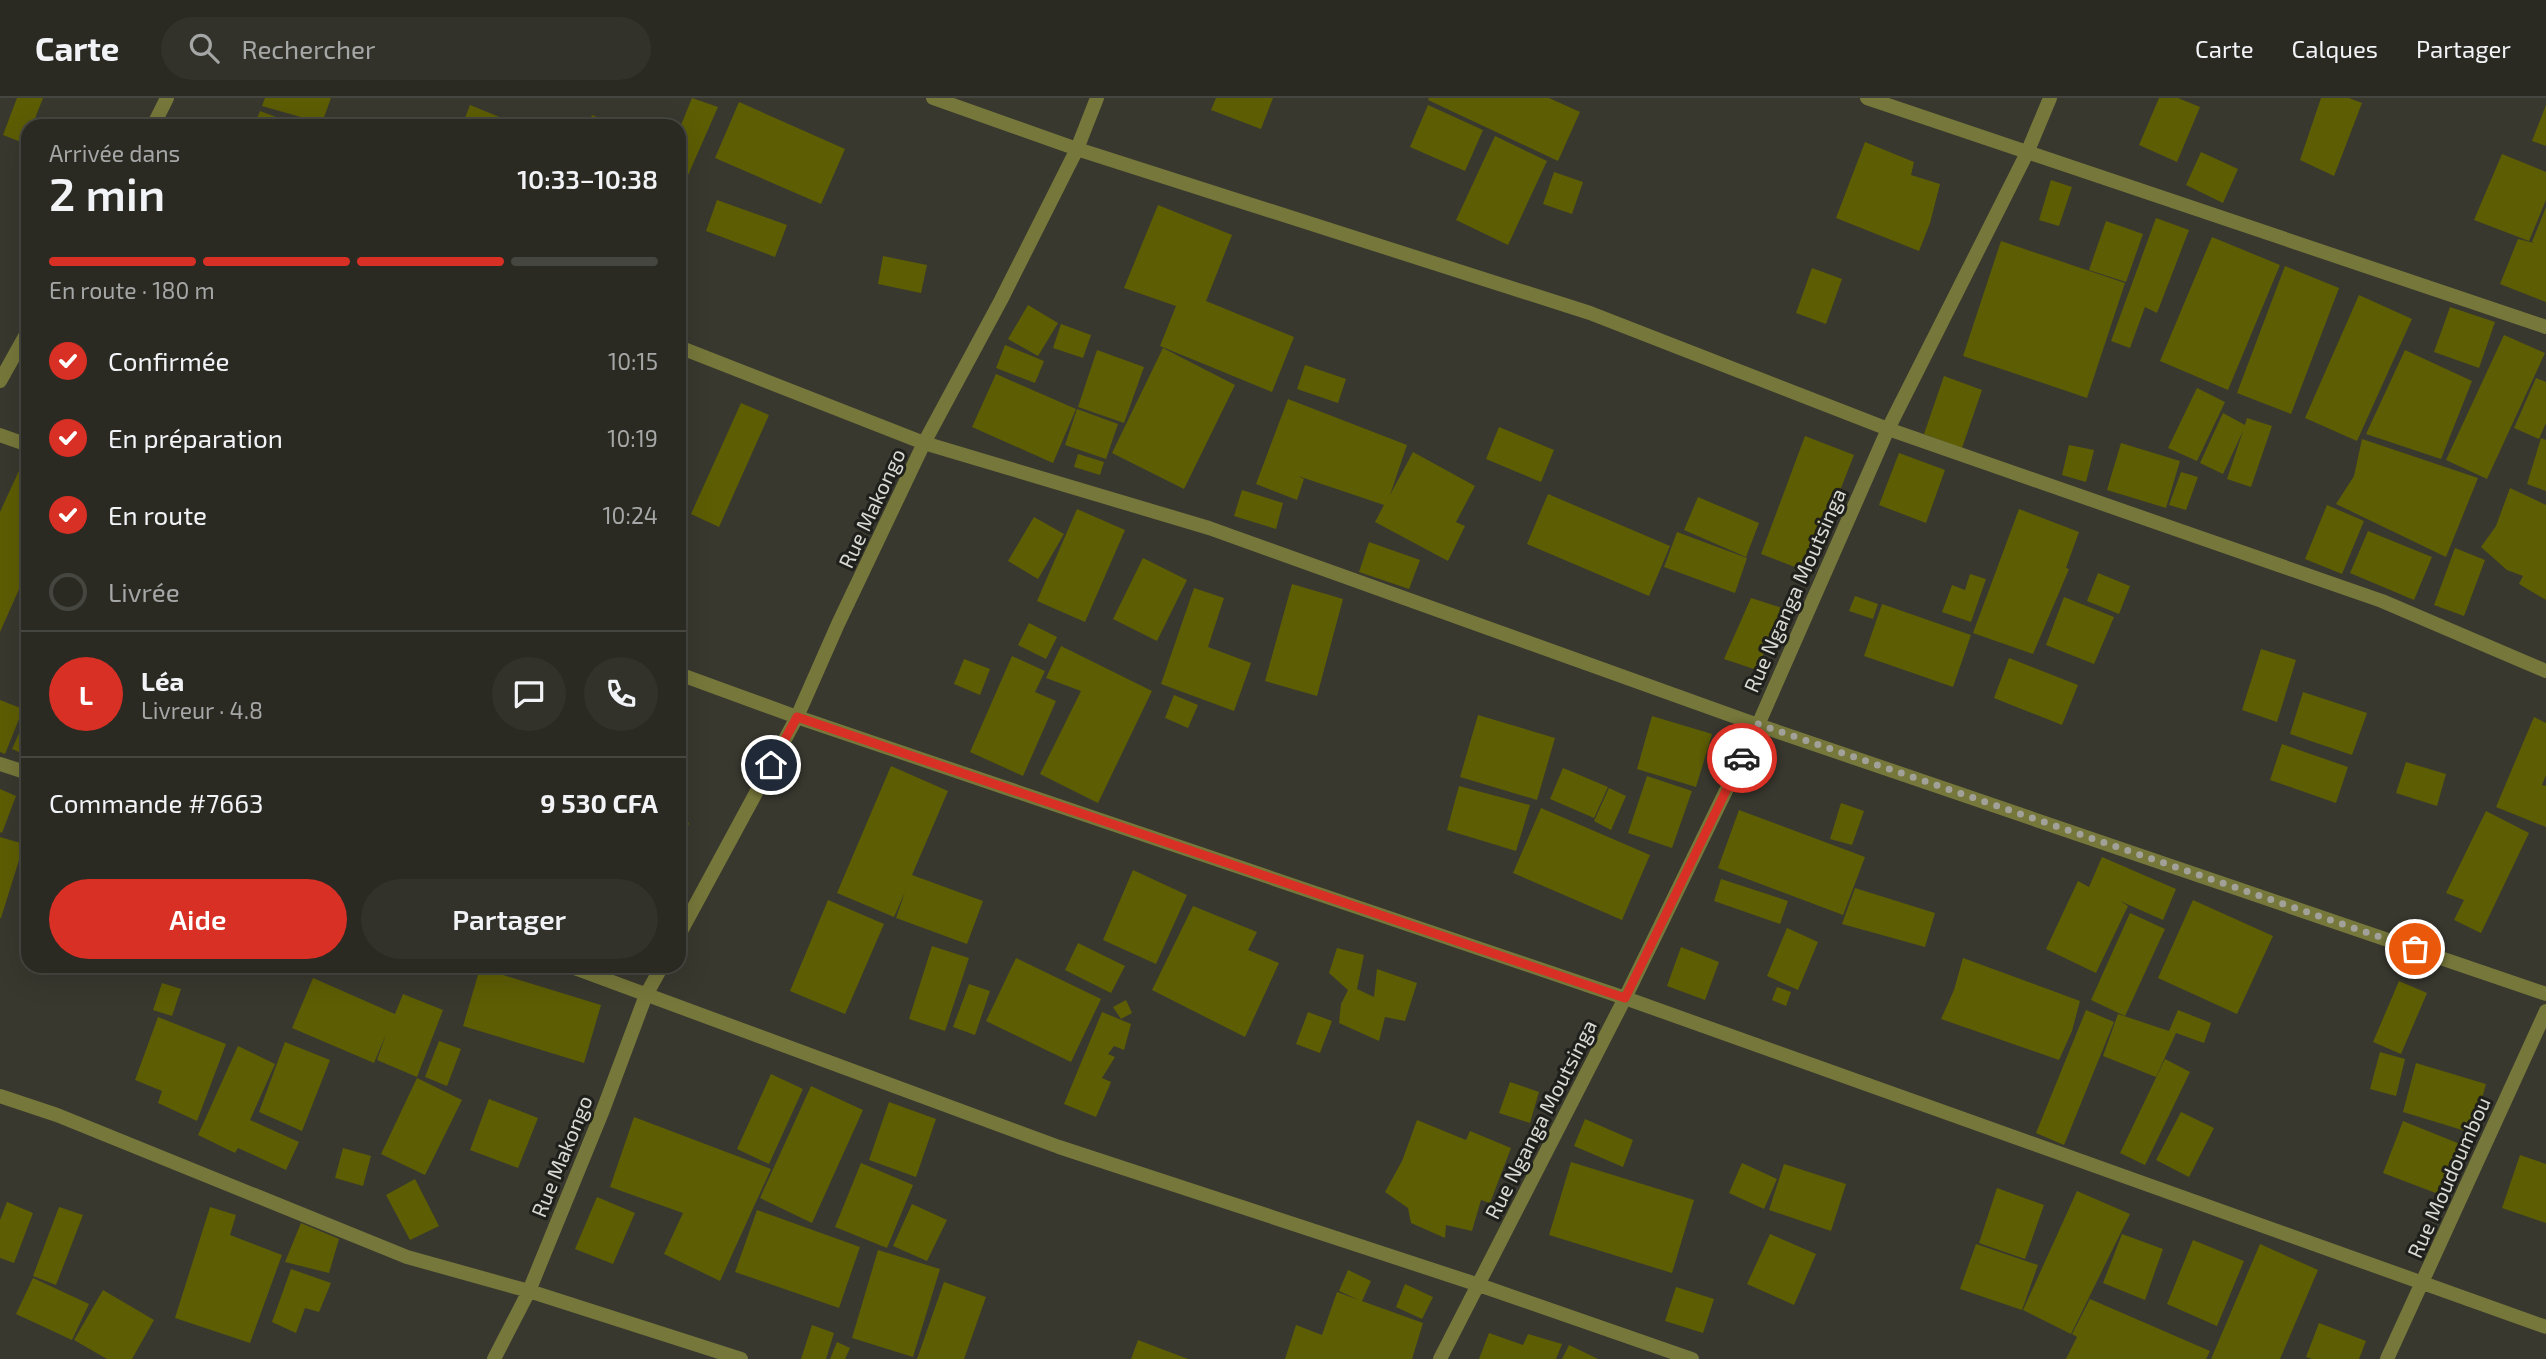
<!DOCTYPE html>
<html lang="fr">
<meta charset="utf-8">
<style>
:root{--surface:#2a2a23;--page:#32322b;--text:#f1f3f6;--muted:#a5a7a6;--line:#464641;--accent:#d93025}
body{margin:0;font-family:"Exo 2",sans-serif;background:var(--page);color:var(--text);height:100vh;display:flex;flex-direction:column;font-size:26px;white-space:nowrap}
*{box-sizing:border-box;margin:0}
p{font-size:23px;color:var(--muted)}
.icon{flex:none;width:38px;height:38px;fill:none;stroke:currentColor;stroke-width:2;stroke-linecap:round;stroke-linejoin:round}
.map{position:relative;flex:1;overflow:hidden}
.panel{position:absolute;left:21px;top:21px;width:665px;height:854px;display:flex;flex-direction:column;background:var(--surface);border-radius:21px;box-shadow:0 7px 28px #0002,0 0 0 2px var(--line)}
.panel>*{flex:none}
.pin{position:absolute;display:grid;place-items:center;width:60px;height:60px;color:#fff;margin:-30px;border:4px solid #fff;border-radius:50%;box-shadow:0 2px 7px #0007}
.courier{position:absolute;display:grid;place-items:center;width:70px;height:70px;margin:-35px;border:5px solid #d93025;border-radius:50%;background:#fff;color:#222;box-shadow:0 2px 9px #0007}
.headline em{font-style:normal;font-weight:600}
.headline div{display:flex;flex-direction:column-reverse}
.headline{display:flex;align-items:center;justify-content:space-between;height:119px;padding:0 28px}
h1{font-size:46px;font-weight:600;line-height:52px}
.bar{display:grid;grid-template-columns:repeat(4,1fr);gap:10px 7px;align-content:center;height:84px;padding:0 28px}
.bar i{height:9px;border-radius:5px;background:var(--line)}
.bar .current{background:var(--accent)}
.bar p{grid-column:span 4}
.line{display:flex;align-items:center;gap:18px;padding:0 28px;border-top:2px solid var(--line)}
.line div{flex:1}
.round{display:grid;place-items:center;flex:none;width:74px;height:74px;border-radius:37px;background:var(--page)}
ol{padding:0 28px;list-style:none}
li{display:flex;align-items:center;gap:21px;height:77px}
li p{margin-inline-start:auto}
li .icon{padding:7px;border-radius:50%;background:var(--accent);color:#fff;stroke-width:4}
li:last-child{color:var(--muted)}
li i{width:38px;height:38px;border:4px solid var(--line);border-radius:50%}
.cta{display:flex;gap:14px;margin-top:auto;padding:14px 28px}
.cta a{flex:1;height:80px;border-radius:42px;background:var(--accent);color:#fff;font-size:28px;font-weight:600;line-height:80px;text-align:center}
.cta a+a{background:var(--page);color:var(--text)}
header{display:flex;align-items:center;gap:42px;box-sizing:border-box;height:98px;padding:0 35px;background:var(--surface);border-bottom:2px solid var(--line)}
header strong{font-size:33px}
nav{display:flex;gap:38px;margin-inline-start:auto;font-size:24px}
.search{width:490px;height:63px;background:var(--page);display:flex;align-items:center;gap:18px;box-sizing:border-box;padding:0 24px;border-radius:38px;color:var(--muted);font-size:26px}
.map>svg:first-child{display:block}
</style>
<header>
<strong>Carte</strong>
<div class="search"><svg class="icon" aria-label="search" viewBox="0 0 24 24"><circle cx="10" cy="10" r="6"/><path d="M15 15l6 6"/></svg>Rechercher</div>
<nav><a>Carte</a><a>Calques</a><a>Partager</a></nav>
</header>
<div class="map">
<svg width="2546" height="1261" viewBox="0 0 2546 1261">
<rect width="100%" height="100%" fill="#38382f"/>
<path fill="#5d5d04" d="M17,0H43L32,28H28L26,46L3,37Z
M265,0H331L322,25L262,8Z
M692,0L718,9L685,84L679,81V32Z
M1216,0H1273L1261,31L1211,12Z
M1429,0H1549L1580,14L1558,63L1428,2Z
M2159,0H2178L2200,9L2177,64L2139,47Z
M2321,0H2349L2362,5L2334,78L2300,62Z
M739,4L845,51L821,106L715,60Z
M470,7L522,28H462Z
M1428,7L1483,32L1465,73L1410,49Z
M2546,7V48L2532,43Z
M260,13L289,24L287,28H254Z
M592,17L619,28H588Z
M1495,38L1547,63L1508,147L1456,122Z
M1865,44L1914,64L1911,77L1940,86L1930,125L1919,153L1836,120Z
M2201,54L2238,71L2223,105L2186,87Z
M2502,56L2546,74V102L2529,143L2474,122Z
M1554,74L1583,84L1572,116L1543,106Z
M2051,82L2072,89L2059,128L2039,122Z
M717,102L787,127L775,159L706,133Z
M1158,107L1232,137L1206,203L1294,239L1272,294L1160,248L1176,208L1124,190Z
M2546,109V204L2500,186L2518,141L2534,145L2532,144Z
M2156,120L2189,132L2157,215L2145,209L2130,250L2111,243Z
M2106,123L2143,136L2126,184L2089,172Z
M2212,139L2280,167L2228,292L2160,263Z
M2001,143L2125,185L2087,300L1963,258Z
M883,158L927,167L921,195L878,186Z
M2285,168L2339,190L2291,316L2237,295Z
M1812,170L1842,181L1826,226L1796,215Z
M2359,197L2412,221L2357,343L2305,320Z
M1028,207L1058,225L1038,258L1008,241Z
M2450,209L2495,224L2479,270L2434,254Z
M1061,226L1091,237L1083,260L1053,250Z
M2504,237L2545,255L2487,381L2446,362Z
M1005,247L1044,263L1035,285L996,270Z
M1163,250L1235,287L1184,391L1112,355Z
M1097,252L1144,269L1124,325L1078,309Z
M2405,252L2472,283L2441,361L2366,336Z
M1305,267L1346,281L1338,305L1297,291Z
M996,276L1076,311L1053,365L972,329Z
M1944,278L1982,292L1962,350L1924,336Z
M2536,280L2546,284V325L2539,341L2514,330Z
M2197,290L2225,304L2197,363L2168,350Z
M1288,301L1407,347L1390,397L1413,354L1475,388L1456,424L1465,428L1448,463L1375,424L1384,407L1298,378L1304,381L1297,402L1256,386Z
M741,305L769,317L719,429L691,416Z
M1077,311L1118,326L1106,361L1065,347Z
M2223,315L2245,327L2247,320L2272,328L2251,389L2227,381L2243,333L2223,376L2200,365Z
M1499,329L1554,352L1541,384L1486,361Z
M1805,338L1854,357L1808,474L1761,456Z
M2541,340L2546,342V393L2527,386Z
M2362,341L2478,380L2446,459L2336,406L2354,378Z
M2121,345L2180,363L2166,410L2107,392Z
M2069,347L2094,352L2086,384L2062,377Z
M1899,355L1945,372L1926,425L1879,407Z
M1078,356L1104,364L1100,377L1074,369Z
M23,364L28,366V471L0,534V414Z
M2181,374L2198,379L2186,412L2169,407Z
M2510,390L2546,407V502L2519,486L2523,478L2507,472L2481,449L2496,428Z
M1242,392L1283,405L1276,431L1234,418Z
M1548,396L1670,448L1649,498L1527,446Z
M1698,399L1759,425L1746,459L1684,432Z
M2327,407L2364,423L2342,476L2305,461Z
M1077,411L1125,432L1085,524L1037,503Z
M2019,411L2079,434L2066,470L2069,471L2033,556L1973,535Z
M1034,419L1064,436L1038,481L1008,463Z
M2368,433L2432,459L2414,502L2350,475Z
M1677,434L1747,460L1735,495L1664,469Z
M1369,444L1420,462L1409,491L1359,474Z
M2455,450L2485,462L2464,518L2434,507Z
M1143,460L1187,482L1157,543L1113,521Z
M2098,475L2130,488L2119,516L2087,503Z
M1970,476L1986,481L1971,524L1942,514L1952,487L1965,492Z
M1292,486L1343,501L1317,598L1265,583Z
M1194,490L1224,500L1208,549L1251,565L1234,613L1161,586Z
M1855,498L1878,506L1873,521L1849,513Z
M2064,499L2114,519L2094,566L2046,547Z
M1751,500L1782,510L1757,572L1724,561Z
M1882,506L1971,537L1953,589L1864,558Z
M1029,525L1057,539L1046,561L1018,547Z
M1061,548L1152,593L1098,705L1040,676L1081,593L1046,580Z
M2261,551L2296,562L2277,624L2242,612Z
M1012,558L1045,573L1035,594L1056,603L1023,678L970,654Z
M2009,560L2078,587L2062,627L1994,600Z
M964,561L990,571L980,597L954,586Z
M2303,594L2367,615L2352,657L2290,636Z
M1174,597L1198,607L1188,630L1165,620Z
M0,602L23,611L5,656L0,654Z
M28,615V658L12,651Z
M1478,617L1555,640L1537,702L1460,679Z
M1652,618L1712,636L1696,689L1637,671Z
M2534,619L2546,625V677L2542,687L2546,688V729L2496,709Z
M2282,646L2348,669L2336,705L2270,682Z
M2406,664L2446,676L2437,708L2396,695Z
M891,668L948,693L912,777L983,803L967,846L896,820L905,794L894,819L837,795Z
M1563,670L1608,689L1594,720L1550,701Z
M1647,678L1692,693L1672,750L1628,735Z
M1459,688L1530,707L1516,753L1447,732Z
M1609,690L1626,698L1611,732L1594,723Z
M0,691L16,698L2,735L0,734Z
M1841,705L1864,713L1852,747L1830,741Z
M1541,710L1650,757L1622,822L1513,775Z
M1739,712L1865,759L1843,817L1718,770Z
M2486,713L2529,735L2481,835L2454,822L2464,802L2446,795Z
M679,721L689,725L682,745L679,744Z
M0,739L24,746L1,820H0Z
M2102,759L2176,791L2163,822L2120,803L2128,808L2096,875L2046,851L2078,783L2089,789Z
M1133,772L1187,797L1156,866L1103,842Z
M1721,781L1788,803L1780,826L1714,803Z
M1855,790L1935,815L1925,849L1842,826Z
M828,802L884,826L845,916L790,893Z
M2193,802L2273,838L2237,916L2158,880Z
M1193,808L1257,834L1248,852L1279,865L1245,939L1152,892Z
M2130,815L2165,831L2125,918L2091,902Z
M1787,830L1818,844L1798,892L1767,878Z
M1078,845L1125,868L1111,895L1065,872Z
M932,848L969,860L945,933L909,921Z
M1681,849L1719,864L1705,902L1667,888Z
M1337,850L1364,857L1357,891L1374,899L1377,871L1417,885L1405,923L1385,919L1379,943L1339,925L1341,906L1348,892L1329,875Z
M1016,860L1101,901L1071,964L986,923Z
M1963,860L2080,903L2072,933L2059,962L1941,921L1954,892Z
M480,870L601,907L584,965L463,928Z
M313,880L395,916L403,896L443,912L417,979L377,962L386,936L374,965L292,930Z
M2399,883L2427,895L2401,956L2373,944Z
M162,885L181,891L172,918L153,912Z
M969,886L990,893L975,937L953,929Z
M1777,889L1791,894L1786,908L1772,902Z
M1126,902L1132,915L1121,921L1113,909Z
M2086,912L2114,924L2064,1047L2036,1035Z
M2178,912L2211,925L2204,945L2176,935L2156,979L2103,958L2118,916L2169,933Z
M1102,914L1131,926L1124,952L1114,948L1108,956L1115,959L1102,980L1111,984L1096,1019L1064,1006Z
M1308,914L1332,923L1320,955L1296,946Z
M158,919L226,946L197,1023L158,1005L162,993L135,982Z
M439,943L461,951L447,988L425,979Z
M285,944L330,962L302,1033L259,1014Z
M238,948L275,966L250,1022L299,1044L286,1072L238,1050L235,1055L198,1037Z
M2380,954L2405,961L2396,998L2370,991Z
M2165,961L2190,974L2145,1067L2120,1055Z
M2416,965L2486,986L2472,1035L2403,1014Z
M771,976L803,991L769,1066L737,1051Z
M417,980L462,1002L425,1077L381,1056Z
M1510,984L1539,994L1530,1025L1499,1015Z
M811,988L863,1012L812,1125L760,1100Z
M489,1001L538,1020L518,1070L470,1052Z
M889,1004L936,1021L916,1079L869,1062Z
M2181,1014L2214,1030L2189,1079L2156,1062Z
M634,1019L771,1071L720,1183L664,1156L683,1115L610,1089Z
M1585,1021L1633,1042L1623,1069L1574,1048Z
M1417,1022L1466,1042L1470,1033L1511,1050L1490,1105L1481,1102L1472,1133L1446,1127L1445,1140L1411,1125L1408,1110L1385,1094L1402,1063Z
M2403,1023L2460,1046L2441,1097L2383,1075Z
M343,1050L371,1058L363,1088L335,1080Z
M2520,1057L2546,1066V1125L2502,1110Z
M1571,1064L1694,1102L1672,1175L1549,1137Z
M861,1065L913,1087L887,1150L835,1129Z
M1742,1065L1777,1081L1764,1111L1729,1095Z
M1784,1066L1846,1086L1831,1133L1769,1112Z
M415,1081L439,1128L410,1142L386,1097Z
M1997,1090L2044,1107L2025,1161L1979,1145Z
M2077,1093L2130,1116L2071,1236L2023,1212Z
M597,1099L635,1115L613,1166L575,1151Z
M7,1104L33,1115L14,1165L0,1160V1122Z
M912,1106L947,1122L927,1163L893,1148Z
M59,1109L83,1117L56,1187L33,1178Z
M210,1109L236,1117L230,1137L282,1157L250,1245L175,1220Z
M757,1112L860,1149L839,1210L735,1174Z
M301,1125L339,1141L329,1175L285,1164Z
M1770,1136L1816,1156L1794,1207L1747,1186Z
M2122,1136L2163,1151L2145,1202L2103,1185Z
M2193,1142L2244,1163L2217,1228L2167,1206Z
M1976,1146L2038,1167L2022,1212L1960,1191Z
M2260,1146L2318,1172L2280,1261H2211Z
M878,1152L940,1171L913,1259L852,1240Z
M291,1171L331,1185L319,1214L305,1210L296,1235L272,1224Z
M1348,1172L1371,1183L1362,1203L1423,1225L1412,1261H1285L1296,1227L1322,1237L1337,1194L1359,1202L1339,1193Z
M33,1180L89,1206L72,1242L16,1216Z
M944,1184L986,1199L964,1261H917Z
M1405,1186L1433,1199L1422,1221L1396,1209Z
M1676,1189L1714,1201L1703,1235L1665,1223Z
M103,1192L154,1222L132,1261H107L74,1242Z
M2090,1201L2210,1253L2206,1261H2066L2077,1239L2072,1236Z
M2319,1225L2366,1243L2359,1261H2312L2306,1259Z
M812,1227L834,1235L826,1261H801Z
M1489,1235L1523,1247L1528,1236L1562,1246L1556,1261H1479Z
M1138,1242L1188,1261H1131Z
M837,1244L850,1250L845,1261H830Z
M1569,1247L1598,1261H1562Z"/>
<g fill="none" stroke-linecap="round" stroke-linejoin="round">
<path stroke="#76773a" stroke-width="14" d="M933,0L1077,51L1590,215L1888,331L2382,503L2546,573
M1867,0L2546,229
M679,249L924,345L1209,430L1758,627L2546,896
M0,337L28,347
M679,576L797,619L1625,900L2546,1229
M0,666L28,675
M679,837L797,619L838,526L924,345L1001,202L1077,51L1097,0
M569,868L1059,1049L1479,1187L1692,1261
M0,998L57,1017L407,1159L529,1193L741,1261
M494,1261L529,1193L603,1012L646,897L662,868
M1440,1261L1625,900L1758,627L1888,331L2027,55L2050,0
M2387,1261L2546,913"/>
<path stroke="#76773a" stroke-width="14" d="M153,28L167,0
M0,283L28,233"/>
</g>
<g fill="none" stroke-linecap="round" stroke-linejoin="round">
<path stroke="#a1a19a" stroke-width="7" stroke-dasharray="0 12.6" d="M1742,660L1758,626L2415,851"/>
<path stroke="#d93025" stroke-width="9" d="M771,667L797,619L1625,900L1742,660"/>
</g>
<g text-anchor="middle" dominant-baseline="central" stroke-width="6" stroke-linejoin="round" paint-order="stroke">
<g font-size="21" fill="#dadad4" stroke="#1f1f1b">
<text transform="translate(871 410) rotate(-65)">Rue Makongo</text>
<text transform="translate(1794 492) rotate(-66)">Rue Nganga Moutsinga</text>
<text transform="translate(1540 1021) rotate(-63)">Rue Nganga Moutsinga</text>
<text transform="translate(561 1058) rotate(-68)">Rue Makongo</text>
<text transform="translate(2448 1079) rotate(-66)">Rue Moudoumbou</text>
</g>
</g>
</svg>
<div class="pin" style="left:2415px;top:851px;background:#ea580c"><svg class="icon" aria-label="bag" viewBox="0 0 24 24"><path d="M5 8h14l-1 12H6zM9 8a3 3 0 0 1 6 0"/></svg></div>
<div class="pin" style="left:771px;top:667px;background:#1f2937"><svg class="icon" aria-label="home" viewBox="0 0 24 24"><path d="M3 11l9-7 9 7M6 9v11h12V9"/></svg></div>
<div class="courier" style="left:1742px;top:660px"><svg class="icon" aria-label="car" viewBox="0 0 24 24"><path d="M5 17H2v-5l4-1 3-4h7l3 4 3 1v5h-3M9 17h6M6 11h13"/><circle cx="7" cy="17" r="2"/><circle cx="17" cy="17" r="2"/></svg></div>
<section class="panel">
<div class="headline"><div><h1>2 min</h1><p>Arrivée dans</p></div><em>10:33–10:38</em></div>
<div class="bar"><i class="current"></i><i class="current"></i><i class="current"></i><i></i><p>En route · 180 m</p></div>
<ol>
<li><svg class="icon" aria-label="check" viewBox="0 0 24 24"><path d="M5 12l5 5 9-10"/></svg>Confirmée<p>10:15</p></li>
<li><svg class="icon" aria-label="check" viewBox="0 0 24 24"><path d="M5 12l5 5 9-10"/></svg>En préparation<p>10:19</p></li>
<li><svg class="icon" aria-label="check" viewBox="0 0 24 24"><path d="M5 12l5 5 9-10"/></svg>En route<p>10:24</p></li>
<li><i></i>Livrée</li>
</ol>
<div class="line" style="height:126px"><b class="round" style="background:var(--accent);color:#fff">L</b><div><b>Léa</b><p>Livreur · 4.8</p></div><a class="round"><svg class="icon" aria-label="chat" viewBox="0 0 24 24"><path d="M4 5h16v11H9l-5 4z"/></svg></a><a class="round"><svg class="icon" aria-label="phone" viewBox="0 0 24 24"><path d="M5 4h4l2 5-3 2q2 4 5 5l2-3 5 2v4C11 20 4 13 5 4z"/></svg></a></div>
<div class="line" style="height:91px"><div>Commande #7663</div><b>9 530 CFA</b></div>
<div class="cta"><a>Aide</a><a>Partager</a></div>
</section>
</div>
